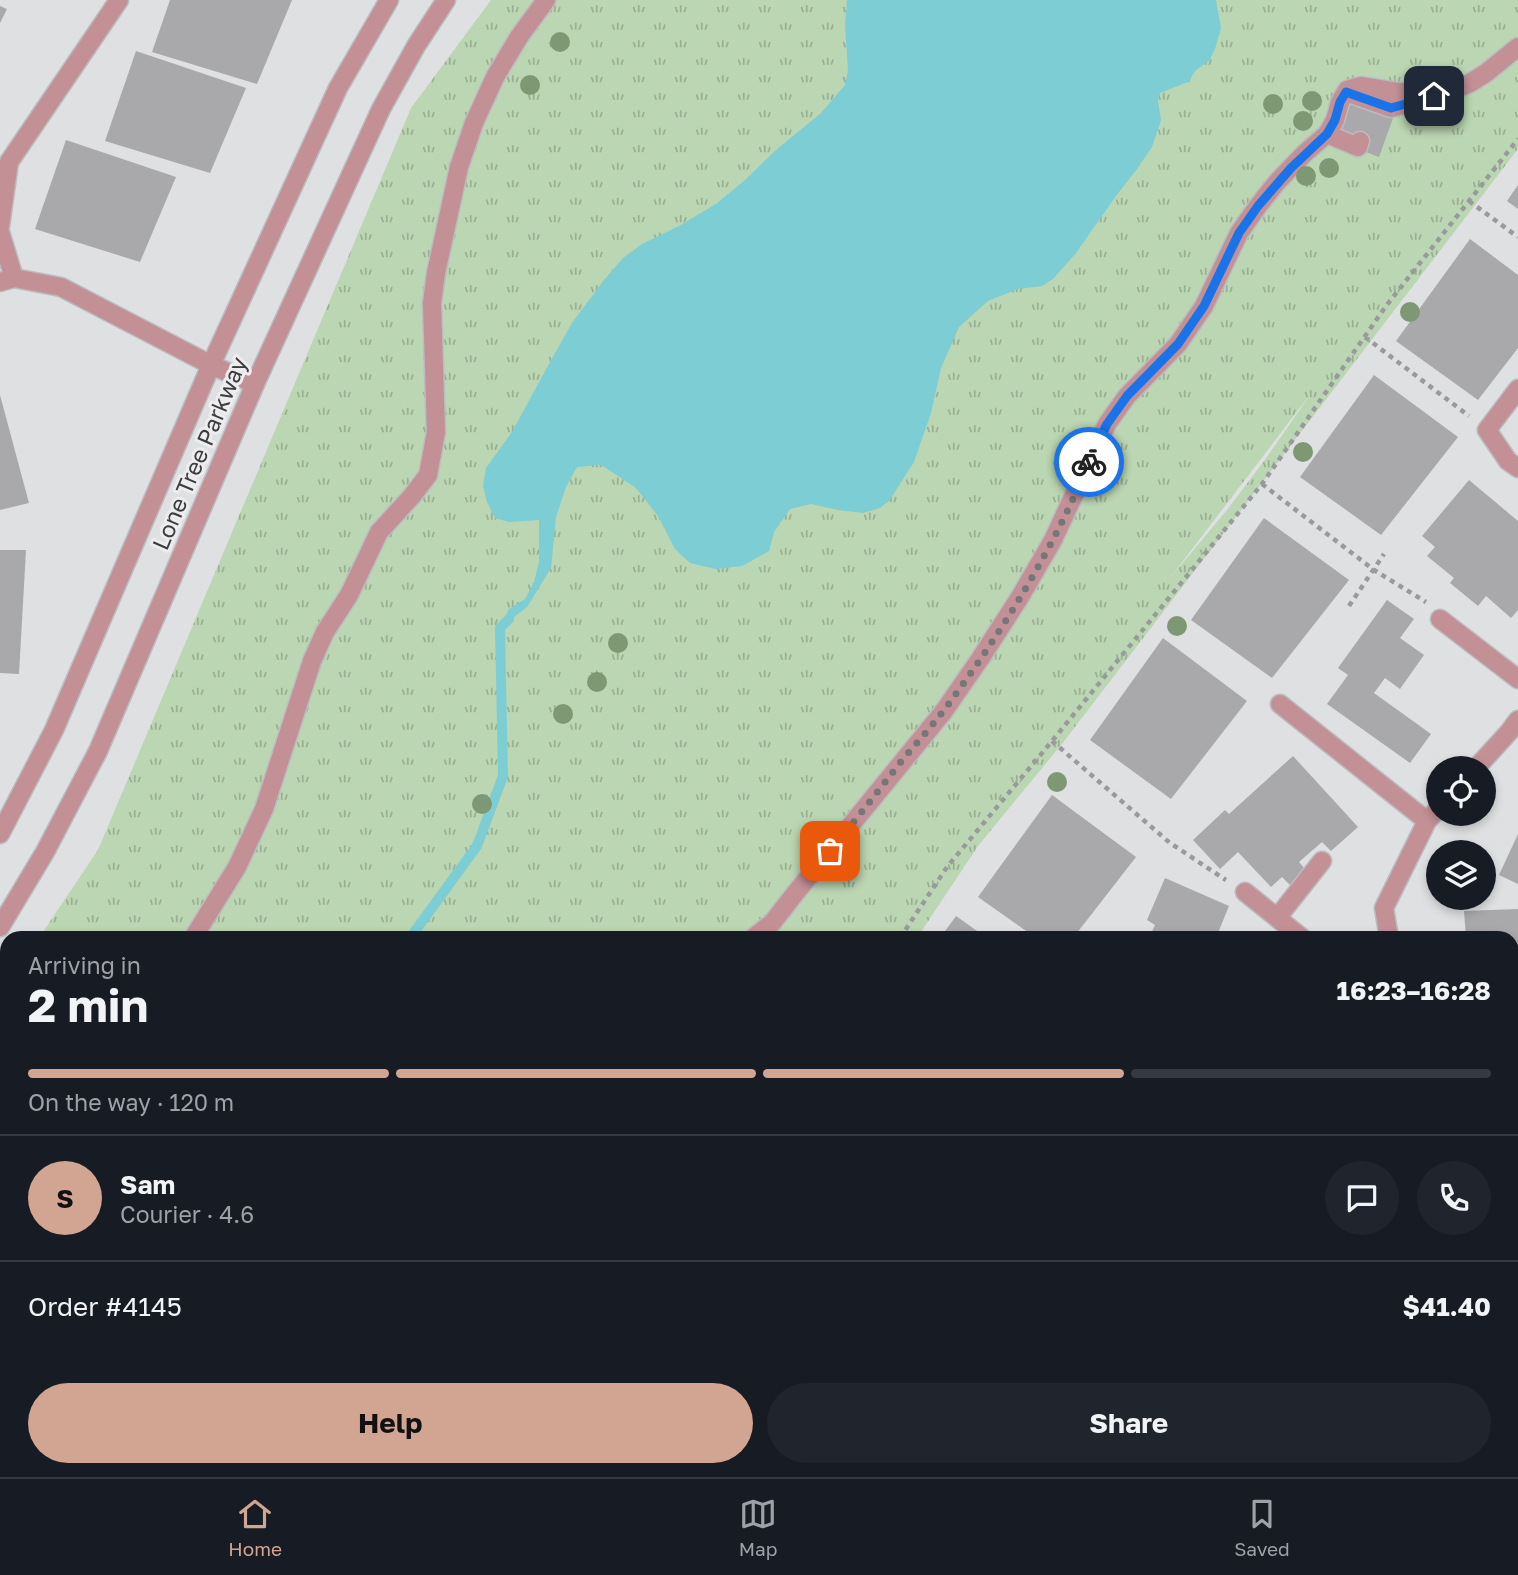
<!DOCTYPE html>
<meta charset="utf-8">
<style>
:root{--surface:#171b24;--page:#20242c;--text:#f1f3f6;--muted:#9ea1a6;--line:#363941;--accent:#d1a591}
body{margin:0;font-family:"Golos Text",sans-serif;background:var(--page);color:var(--text);height:100vh;display:flex;flex-direction:column;font-size:26px;white-space:nowrap}
*{box-sizing:border-box;margin:0}
p{font-size:23px;color:var(--muted)}
.icon{flex:none;width:38px;height:38px;fill:none;stroke:currentColor;stroke-width:2;stroke-linecap:round;stroke-linejoin:round}
.map{position:relative;flex:1;overflow:hidden}
.side{position:absolute;left:0px;top:931px;width:1519px;height:546px;display:flex;flex-direction:column;background:var(--surface);border-radius:21px 21px 0 0;box-shadow:0 4px 10px #0003}
.side>*{flex:none}
.buttons{position:absolute;left:1426px;top:756px;display:grid;gap:14px}
.buttons a{display:grid;place-items:center;width:70px;height:70px;border-radius:50%;background:var(--surface);box-shadow:0 4px 10px #0003;font-size:35px}
.pin{position:absolute;display:grid;place-items:center;width:60px;height:60px;color:#fff;margin:-30px;border-radius:14px;box-shadow:0 4px 10px #0006}
.courier{position:absolute;display:grid;place-items:center;width:70px;height:70px;margin:-35px;border:5px solid #1a73e8;border-radius:50%;background:#fff;color:#222;box-shadow:0 2px 9px #0007}
.head em{font-style:normal;font-weight:700}
.head div{display:flex;flex-direction:column-reverse}
.head{display:flex;align-items:center;justify-content:space-between;height:119px;padding:0 28px}
h1{font-size:46px;font-weight:700;line-height:52px}
.bar{display:grid;grid-template-columns:repeat(4,1fr);gap:10px 7px;align-content:center;height:84px;padding:0 28px}
.bar i{height:9px;border-radius:5px;background:var(--line)}
.bar .active{background:var(--accent)}
.bar p{grid-column:span 4}
.line{display:flex;align-items:center;gap:18px;padding:0 28px;border-top:2px solid var(--line)}
.line div{flex:1}
.round{display:grid;place-items:center;flex:none;width:74px;height:74px;border-radius:37px;background:var(--page)}
.button{display:flex;gap:14px;margin-top:auto;padding:14px 28px}
.button a{flex:1;height:80px;border-radius:42px;background:var(--accent);color:#111;font-size:28px;font-weight:700;line-height:80px;text-align:center}
.button a+a{background:var(--page);color:var(--text)}
.menu{display:flex;justify-content:space-around;align-items:center;height:98px;border-top:2px solid var(--line);background:var(--surface);font-size:19px;color:var(--muted)}
.menu a{display:grid;justify-items:center;gap:4px}
.menu .active{color:var(--accent)}
.map>svg:first-child{display:block}
</style>
<div class="map">
<svg width="1518" height="1477" viewBox="0 0 1518 1477">
<defs>
<pattern id="grass-tufts" width="24" height="20" patternUnits="userSpaceOnUse" patternTransform="scale(1.75)"><rect width="24" height="20" fill="#bbd6b2"/><path d="M3 7l-1-3M5 7V3M7 7l1-3M15 17l-1-3M17 17v-4M19 17l1-3" fill="none" stroke="#99af92"/></pattern>
</defs>
<rect width="100%" height="100%" fill="#dfe0e2"/>
<path fill="url(#grass-tufts)" fill-rule="evenodd" d="M491,0H1518V149L1065,740L978,846L917,938H39L98,850L411,108ZM1312,392L1264,461L1227,510L1170,578Z
M7,985V1470H591L587,1477H0V995Z
M793,1470H921L927,1477H801Z"/>
<path fill="#7dcdd4" d="M847,0H1216L1221,28L1215,49L1209,61L1196,70L1188,82L1160,93L1158,101L1161,120L1152,147L1137,169L1116,196L1076,253L1053,279L1042,286L1018,289L988,301L959,327L941,368L931,413L914,462L889,501L880,508L863,513L838,510L811,504L790,509L774,532L769,551L742,566L716,569L690,563L675,549L658,516L635,487L601,465L577,467L566,487L556,517L551,568L527,607L500,628L509,609L525,599L534,582L539,562V520L509,522L495,518L487,502L483,486L486,468L512,432L550,362L572,323L604,280L623,258L642,244L679,226L716,204L745,180L776,150L821,113L845,85L848,70L845,25Z"/>
<g fill="none" stroke-linecap="round" stroke-linejoin="round">
<path stroke="#7dcdd4" stroke-width="10" d="M410,938L477,846L503,776L500,628L509,619
M884,1470L894,1477
M94,1477L101,1470"/>
</g>
<path fill="#a9a8aa" d="M170,0H292L257,84L152,52Z
M0,6L7,9L0,23Z
M136,51L246,88L210,173L105,141Z
M1351,101L1393,118L1379,157L1335,140Z
M66,140L176,177L140,262L35,229Z
M1518,185V209L1507,201Z
M1470,239L1518,275V348L1478,400L1396,341Z
M1374,375L1458,437L1381,535L1300,477Z
M0,395L29,503L0,510Z
M1469,480L1518,521V610L1511,618L1486,596L1478,606L1450,583L1454,578L1427,556L1435,547L1422,536Z
M1264,518L1349,580L1272,678L1191,620Z
M0,550H26L19,674L0,673Z
M1387,600L1414,619L1400,638L1424,655L1400,689L1385,678L1374,693L1431,734L1410,763L1327,704L1348,675L1338,668Z
M1163,638L1247,701L1171,799L1090,740Z
M1293,756L1358,827L1331,851L1322,842L1299,862L1310,875L1294,889L1282,877L1271,887L1238,852L1220,869L1193,840L1225,810L1229,814Z
M1052,795L1136,857L1073,938H1036L978,897Z
M1518,834V884L1499,875Z
M1165,878L1229,906L1218,933L1230,938H1149L1155,925L1147,920Z
M1518,909V970H1512V938H1466L1464,911Z
M956,916L987,938H940Z
M1518,1017V1042L1512,1036V1023Z
M1518,1049V1071L1512,1064V1055Z
M1518,1405V1441L1514,1442L1512,1436V1408Z
M959,1470H1070L1073,1477H962Z
M1352,1470H1432L1435,1477H1336Z"/>
<g fill="none" stroke-linecap="round" stroke-linejoin="round">
<g stroke="#bbbcbe" stroke-width="21">
<path id="service" d="M1346,92L1391,108L1425,98
M1327,134L1358,147L1360,141
M193,938L237,867L264,809L312,661L325,632L349,595L379,532L412,496L428,475L436,432L432,303L436,273L459,167L474,123L495,77L519,37L546,0
M753,938L772,923L797,891L944,711L980,659L1020,597L1053,540L1107,424L1127,396L1178,344L1204,306L1239,233L1258,206L1277,182L1305,153L1327,134L1335,120L1340,102L1347,90L1361,86L1398,92H1449L1470,83L1486,73L1518,47
M0,1096L7,1093
M315,1477L317,1470"/>
</g>
<g stroke="#bbbcbe" stroke-width="21">
<path id="minor" d="M0,226L9,162L119,0
M0,232L14,278
M0,282L14,278L61,287L211,365L255,384
M1518,389L1487,430L1508,461L1518,468
M1440,619L1518,679
M1280,704L1427,821
M1476,768L1509,732L1518,720
M1245,892L1302,938
M1277,918L1322,861
M1389,938L1384,908L1427,821L1438,809
M1512,1135L1518,1143
M1512,1343L1518,1338
M1149,1470L1154,1477
M1492,1470L1494,1477"/>
</g>
<g stroke="#bbbcbe" stroke-width="21">
<path id="tertiary" d="M0,834L54,730L211,365L338,88L389,0
M0,927L45,852L98,751L255,384L381,109L416,46L446,0"/>
</g>
<path stroke="#999a9b" stroke-width="4.5" stroke-dasharray="5 5" stroke-linecap="butt" d="M1469,201L1518,237
M1365,337L1469,416
M1262,484L1374,570L1426,602
M1349,606L1384,554
M1052,741L1170,843L1226,880
M900,938L947,867L1052,741L1262,484L1386,306L1518,139
M824,1470L833,1477"/>
<use href="#service" stroke="#c39096" stroke-width="18"/>
<use href="#minor" stroke="#c39096" stroke-width="18"/>
<use href="#tertiary" stroke="#c39096" stroke-width="18"/>
</g>
<g fill="#7e9874">
<circle cx="560" cy="42" r="10"/>
<circle cx="530" cy="85" r="10"/>
<circle cx="1312" cy="101" r="10"/>
<circle cx="1273" cy="104" r="10"/>
<circle cx="1303" cy="121" r="10"/>
<circle cx="1329" cy="168" r="10"/>
<circle cx="1306" cy="176" r="10"/>
<circle cx="1410" cy="312" r="10"/>
<circle cx="1303" cy="452" r="10"/>
<circle cx="1177" cy="626" r="10"/>
<circle cx="618" cy="643" r="10"/>
<circle cx="597" cy="682" r="10"/>
<circle cx="563" cy="714" r="10"/>
<circle cx="1057" cy="782" r="10"/>
<circle cx="482" cy="804" r="10"/>
</g>
<g fill="none" stroke-linecap="round" stroke-linejoin="round">
<path stroke="#757677" stroke-width="7" stroke-dasharray="0 12.6" d="M830,851C855,821 879,790 903,759C917,743 931,727 944,710C1000,635 1054,549 1089,462"/>
<path stroke="#1a73e8" stroke-width="9" d="M1089,462L1107,424L1127,396L1178,344L1204,306L1239,233L1258,206L1291,168L1327,134L1335,120L1340,102L1346,92L1391,108L1434,96"/>
</g>
<g text-anchor="middle" dominant-baseline="central" stroke-width="6" stroke-linejoin="round" paint-order="stroke">
<g font-size="23" fill="#3c3d3d" stroke="#ededef">
<text transform="translate(199 453) rotate(-67)">Lone Tree Parkway</text>
</g>
</g>
</svg>
<div class="buttons">
<a><svg class="icon" aria-label="locate" viewBox="0 0 24 24"><circle cx="12" cy="12" r="6"/><path d="M12 2v4M12 18v4M2 12h4M18 12h4"/></svg></a>
<a><svg class="icon" aria-label="layers" viewBox="0 0 24 24"><path d="M12 4l9 5-9 5-9-5zM3 14l9 5 9-5"/></svg></a>
</div>
<div class="pin" style="left:830px;top:851px;background:#ea580c"><svg class="icon" aria-label="bag" viewBox="0 0 24 24"><path d="M5 8h14l-1 12H6zM9 8a3 3 0 0 1 6 0"/></svg></div>
<div class="pin" style="left:1434px;top:96px;background:#1f2937"><svg class="icon" aria-label="home" viewBox="0 0 24 24"><path d="M3 11l9-7 9 7M6 9v11h12V9"/></svg></div>
<div class="courier" style="left:1089px;top:462px"><svg class="icon" aria-label="bike" viewBox="0 0 24 24"><circle cx="6" cy="16" r="4"/><circle cx="18" cy="16" r="4"/><path d="M6 16l4-8h5l3 8M10 8l3 8H6M13 5h3"/></svg></div>
<section class="side">
<div class="head"><div><h1>2 min</h1><p>Arriving in</p></div><em>16:23–16:28</em></div>
<div class="bar"><i class="active"></i><i class="active"></i><i class="active"></i><i></i><p>On the way · 120 m</p></div>
<div class="line" style="height:126px"><b class="round" style="background:var(--accent);color:#111">S</b><div><b>Sam</b><p>Courier · 4.6</p></div><a class="round"><svg class="icon" aria-label="chat" viewBox="0 0 24 24"><path d="M4 5h16v11H9l-5 4z"/></svg></a><a class="round"><svg class="icon" aria-label="phone" viewBox="0 0 24 24"><path d="M5 4h4l2 5-3 2q2 4 5 5l2-3 5 2v4C11 20 4 13 5 4z"/></svg></a></div>
<div class="line" style="height:91px"><div>Order #4145</div><b>$41.40</b></div>
<div class="button"><a>Help</a><a>Share</a></div>
</section>
</div>
<nav class="menu">
<a class="active"><svg class="icon" aria-label="home" viewBox="0 0 24 24"><path d="M3 11l9-7 9 7M6 9v11h12V9"/></svg>Home</a>
<a><svg class="icon" aria-label="map" viewBox="0 0 24 24"><path d="M3 6l6-2 6 2 6-2v14l-6 2-6-2-6 2zM9 4v14M15 6v14"/></svg>Map</a>
<a><svg class="icon" aria-label="saved" viewBox="0 0 24 24"><path d="M7 4h10v16l-5-4-5 4z"/></svg>Saved</a>
</nav>
